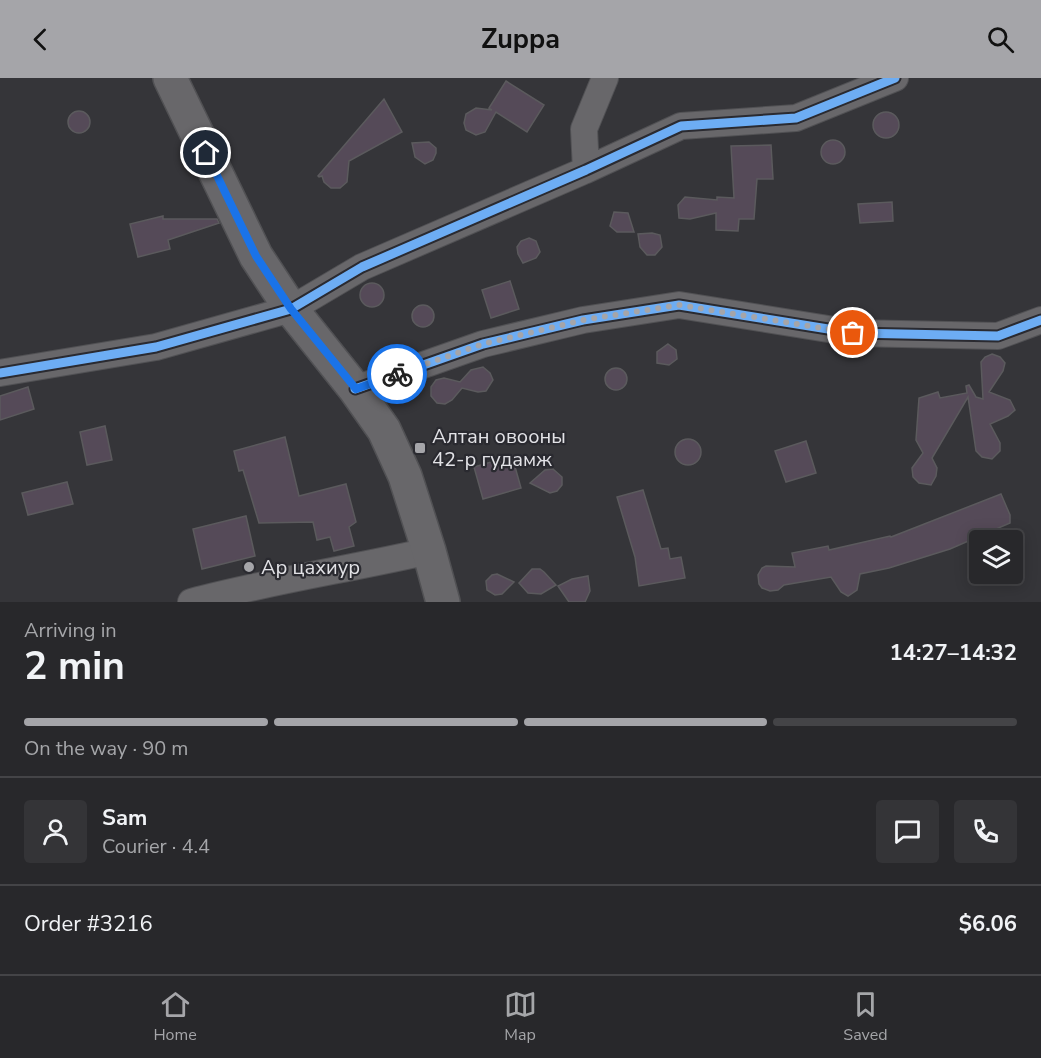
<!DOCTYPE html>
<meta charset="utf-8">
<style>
:root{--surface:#28282b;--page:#343437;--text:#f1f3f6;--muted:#a5a6a9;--line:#444447;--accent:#a5a5a9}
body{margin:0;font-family:"Nunito Sans",sans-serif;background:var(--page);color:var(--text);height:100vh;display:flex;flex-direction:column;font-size:22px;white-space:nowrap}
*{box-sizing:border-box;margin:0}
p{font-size:20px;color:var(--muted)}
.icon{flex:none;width:33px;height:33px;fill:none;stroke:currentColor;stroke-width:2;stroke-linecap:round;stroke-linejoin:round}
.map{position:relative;height:524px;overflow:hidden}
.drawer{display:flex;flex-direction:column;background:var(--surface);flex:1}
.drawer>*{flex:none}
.fabs{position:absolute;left:969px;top:452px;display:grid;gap:12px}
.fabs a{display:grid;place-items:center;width:54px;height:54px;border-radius:6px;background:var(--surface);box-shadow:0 3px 15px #0003,0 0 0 2px var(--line);font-size:30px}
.pin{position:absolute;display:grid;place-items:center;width:51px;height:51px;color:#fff;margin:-26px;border:3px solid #fff;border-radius:50%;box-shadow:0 2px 6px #0007}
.courier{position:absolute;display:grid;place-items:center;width:60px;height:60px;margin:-30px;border:4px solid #1a73e8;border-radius:50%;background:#fff;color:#222;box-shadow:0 2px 8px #0007}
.head em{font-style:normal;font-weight:700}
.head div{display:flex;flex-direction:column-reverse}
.head{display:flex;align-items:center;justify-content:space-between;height:102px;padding:0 24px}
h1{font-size:39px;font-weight:700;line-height:45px}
.bar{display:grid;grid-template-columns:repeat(4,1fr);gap:9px 6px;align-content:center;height:72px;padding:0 24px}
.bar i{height:8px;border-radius:4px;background:var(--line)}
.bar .on{background:var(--accent)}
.bar p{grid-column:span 4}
.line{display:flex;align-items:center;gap:15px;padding:0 24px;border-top:2px solid var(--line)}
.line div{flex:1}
.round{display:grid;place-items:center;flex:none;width:63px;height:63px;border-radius:6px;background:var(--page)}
header{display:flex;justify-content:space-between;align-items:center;height:78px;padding:0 24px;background:var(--accent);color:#111;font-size:27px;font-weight:700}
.dock{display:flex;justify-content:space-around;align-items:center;height:84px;border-top:2px solid var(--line);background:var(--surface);font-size:16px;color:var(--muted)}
.dock a{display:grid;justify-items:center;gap:3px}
.dock .on{color:var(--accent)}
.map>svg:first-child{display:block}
</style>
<header><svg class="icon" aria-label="back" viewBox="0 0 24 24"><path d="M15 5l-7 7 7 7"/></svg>Zuppa<svg class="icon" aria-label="search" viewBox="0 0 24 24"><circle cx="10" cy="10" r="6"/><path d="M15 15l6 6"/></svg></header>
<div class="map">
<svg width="1041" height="524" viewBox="0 0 1041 524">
<rect width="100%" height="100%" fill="#353539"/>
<path fill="#554a58" stroke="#5b5a5d" stroke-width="1.5" d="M506,3L544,27L527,54L496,34L485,54L476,57L466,52L464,45L466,36L476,30L492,32L489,30Z
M384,21L402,54L349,83L347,104L340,110H331L324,104L322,98L319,99L318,98Z
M68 44a11 11 0 1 1 22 0a11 11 0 1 1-22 0Z
M873 47a13 13 0 1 1 26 0a13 13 0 1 1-26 0Z
M821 74a12 12 0 1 1 24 0a12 12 0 1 1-24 0Z
M429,64L436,70V75L433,82L425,86L415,79L412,65Z
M771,67L773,101H757L754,141H739L738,153L716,152V135L690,141L679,140L678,127L685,119L717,122V119L734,120L731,68Z
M892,124L893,143L860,145L858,126Z
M614,134L628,135L634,154H617L610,148Z
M163,138V141H217L219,145L168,162L170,171L138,179L130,146Z
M652,155L660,157L662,169L655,177H647L640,169L638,156Z
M529,160L536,163L540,174L536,180L523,185L518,176L517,169L521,163Z
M510,203L519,231L491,240L482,212Z
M360 217a12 12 0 1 1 24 0a12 12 0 1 1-24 0Z
M412 238a11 11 0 1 1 22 0a11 11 0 1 1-22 0Z
M668,266L676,272L677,281L669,287L657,285V274Z
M992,276L1000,279L1005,285L1003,293L989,314L1010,322L1015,332L1008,338L990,346L1000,365V373L992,381L982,379L976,373L968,319L932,380L937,390L936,398L931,407L919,405L913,399L912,390L923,375L916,362L919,320L938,314L940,320L967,315L966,308L969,307L976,319L983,321L981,284L985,279Z
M483,289L490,295L493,302L486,313L478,314L462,310L452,322L445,326L437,325L431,318V309L436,302L444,300L460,304L471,292Z
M605 301a11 11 0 1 1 22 0a11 11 0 1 1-22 0Z
M28,309L34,331L0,342V318Z
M105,348L112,382L87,387L80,354Z
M285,359L299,418L346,406L356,444L349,449L354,468L334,473L330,459L317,462L313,444L259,445L243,392L239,393L234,373Z
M675 374a13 13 0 1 1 26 0a13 13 0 1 1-26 0Z
M806,363L816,395L786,404L775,373Z
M512,378L521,410L483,421L474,389Z
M553,391L562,399V407L557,413L550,415L530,405L545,392Z
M67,404L73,426L28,437L22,415Z
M643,412L661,471L668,470L670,481L681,479L685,500L639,508L635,479L617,419Z
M1001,416L1010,437V445L950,471L889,490L860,496L857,512L848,518L841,514L831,499L784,507L778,512L770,513L762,510L759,506L758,497L762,490L766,488L795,489L792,475L828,468L829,472L890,458L891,459Z
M246,438L255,478L202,491L193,451Z
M532,491H540L544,494L556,507L541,516L528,515L519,505Z
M497,496L514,504L502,516L495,517L487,512L486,503L492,497Z
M588,498L590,513L585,524H569L558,508L572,501Z"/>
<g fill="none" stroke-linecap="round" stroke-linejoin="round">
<g stroke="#515154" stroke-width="28">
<path id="minor" d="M586,92L584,51L605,0
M0,295L156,269L291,231L362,189L586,92L681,48L796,40L895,0
M355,311L483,266L583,242L679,227L853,255L998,258L1041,242
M191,524C270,503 350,491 429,473"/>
</g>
<g stroke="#515154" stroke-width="36">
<path id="secondary" d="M170,0L256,178L291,231L355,311L384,352L405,398L429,473L443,524"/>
</g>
<use href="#minor" stroke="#68676a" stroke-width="26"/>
<use href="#secondary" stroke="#68676a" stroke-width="33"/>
<g stroke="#2a2a30" stroke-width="13">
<path id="cycleway" d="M0,295L156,269L291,231L362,189L586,92L681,48L796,40L895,0
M355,311L483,266L583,242L679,227L853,255L998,258L1041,242"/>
</g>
<use href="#cycleway" stroke="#6dadf4" stroke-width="9"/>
</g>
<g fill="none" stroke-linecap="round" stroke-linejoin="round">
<path stroke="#a5a5a9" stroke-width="6" stroke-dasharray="0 10.8" d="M397,296L483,266L583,242L679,227L853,255"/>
<path stroke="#1a73e8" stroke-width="8" d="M206,75L256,178L291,231L356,311L397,296"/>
</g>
<g fill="#a5a5a9" stroke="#2a2a30" stroke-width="2">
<rect x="414" y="364" width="12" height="12" rx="3"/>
<circle cx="249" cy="489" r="6"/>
</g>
<g text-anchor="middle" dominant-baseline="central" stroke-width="4.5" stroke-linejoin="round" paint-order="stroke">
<g font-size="20" fill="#e2e2e6" stroke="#2a2a30" text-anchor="start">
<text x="432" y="358">Алтан овооны<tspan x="432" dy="23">42-р гудамж</tspan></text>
<text x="261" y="489">Ар цахиур</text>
</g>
</g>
</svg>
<div class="fabs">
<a><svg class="icon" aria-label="layers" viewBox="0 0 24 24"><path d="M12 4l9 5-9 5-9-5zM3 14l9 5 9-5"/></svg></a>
</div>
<div class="pin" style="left:853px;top:255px;background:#ea580c"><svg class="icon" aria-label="bag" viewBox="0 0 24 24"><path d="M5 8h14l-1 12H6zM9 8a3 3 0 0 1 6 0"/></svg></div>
<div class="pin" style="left:206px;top:75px;background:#1f2937"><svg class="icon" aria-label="home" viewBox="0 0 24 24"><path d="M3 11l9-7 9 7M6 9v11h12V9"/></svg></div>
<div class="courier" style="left:397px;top:296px"><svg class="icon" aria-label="bike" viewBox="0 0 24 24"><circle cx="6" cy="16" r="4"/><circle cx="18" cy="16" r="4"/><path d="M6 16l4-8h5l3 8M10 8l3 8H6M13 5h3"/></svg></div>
</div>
<section class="drawer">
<div class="head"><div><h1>2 min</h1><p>Arriving in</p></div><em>14:27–14:32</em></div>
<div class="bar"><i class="on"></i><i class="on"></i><i class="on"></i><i></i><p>On the way · 90 m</p></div>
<div class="line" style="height:108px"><a class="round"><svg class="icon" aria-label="person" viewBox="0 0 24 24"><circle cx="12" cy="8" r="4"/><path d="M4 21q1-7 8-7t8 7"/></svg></a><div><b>Sam</b><p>Courier · 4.4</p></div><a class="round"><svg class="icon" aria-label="chat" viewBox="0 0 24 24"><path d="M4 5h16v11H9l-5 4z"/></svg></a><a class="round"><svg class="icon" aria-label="phone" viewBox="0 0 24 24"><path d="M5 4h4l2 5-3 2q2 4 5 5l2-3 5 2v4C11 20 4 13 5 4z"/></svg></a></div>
<div class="line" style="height:78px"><div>Order #3216</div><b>$6.06</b></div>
</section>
<nav class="dock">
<a class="on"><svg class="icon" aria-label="home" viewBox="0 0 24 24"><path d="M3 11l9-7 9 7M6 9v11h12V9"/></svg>Home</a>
<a><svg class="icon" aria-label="map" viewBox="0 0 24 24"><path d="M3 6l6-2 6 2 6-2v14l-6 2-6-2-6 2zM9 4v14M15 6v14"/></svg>Map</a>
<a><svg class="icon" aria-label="saved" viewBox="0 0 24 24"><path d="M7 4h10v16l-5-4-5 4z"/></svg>Saved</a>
</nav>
